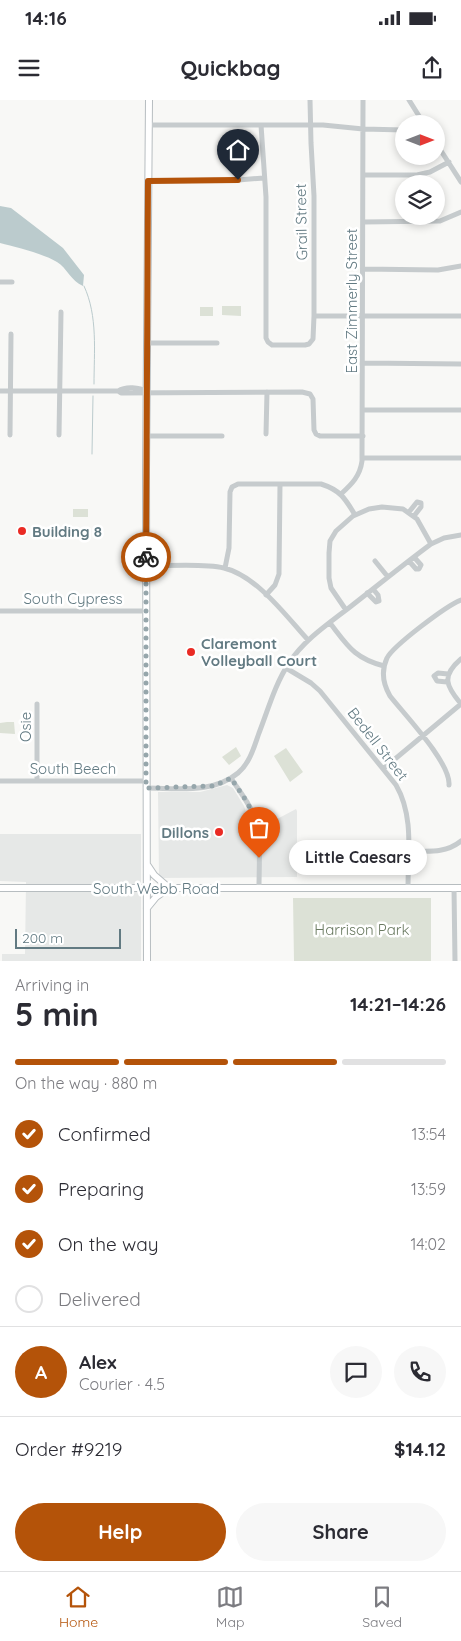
<!DOCTYPE html>
<meta charset="utf-8">
<style>
:root{--surface:#fff;--page:#f7f7f7;--text:#2b2b33;--muted:#7c7c81;--line:#e1e1e2;--accent:#b45309}
body{margin:0;font-family:Quicksand,sans-serif;background:var(--page);color:var(--text);height:100vh;display:flex;flex-direction:column;font-size:19px;white-space:nowrap}
*{box-sizing:border-box;margin:0}
p{font-size:16px;color:var(--muted)}
.icon{flex:none;width:28px;height:28px;fill:none;stroke:currentColor;stroke-width:2;stroke-linecap:round;stroke-linejoin:round}
.map{position:relative;height:861px;overflow:hidden}
.side{display:flex;flex-direction:column;background:var(--surface);flex:1}
.side>*{flex:none}
.needle{width:32px;rotate:90deg}
.tools{position:absolute;left:395px;top:15px;display:grid;gap:10px}
.tools a{display:grid;place-items:center;width:50px;height:50px;border-radius:50%;background:var(--surface);box-shadow:0 2px 8px #0003;font-size:25px}
.scale{position:absolute;left:15px;bottom:12px;width:106px;box-sizing:border-box;padding-left:5px;border:2px solid #627a82;border-top:0;font-size:14px;line-height:18px;white-space:nowrap;color:#627a82;-webkit-text-stroke:4px #fff;paint-order:stroke}
.pin{position:absolute;display:grid;place-items:center;width:42px;height:42px;color:#fff;margin:-51px -21px;border-radius:50% 50% 50% 0;rotate:-45deg;box-shadow:0 0 5px #0007}
.pin .icon{rotate:45deg}
.courier{position:absolute;display:grid;place-items:center;width:50px;height:50px;margin:-25px;border:4px solid #b45309;border-radius:50%;background:#fff;color:#222;box-shadow:0 1px 6px #0007}
.bubble{position:absolute;height:35px;border-radius:18px;background:var(--surface);box-shadow:0 2px 8px #0003;font-size:16px;font-weight:800;line-height:35px;text-align:center}
.summary em{font-style:normal;font-weight:800}
.summary div{display:flex;flex-direction:column-reverse}
.summary{display:flex;align-items:center;justify-content:space-between;height:85px;padding:0 15px}
h1{font-size:32px;font-weight:800;line-height:38px}
.bar{display:grid;grid-template-columns:repeat(4,1fr);gap:8px 5px;align-content:center;height:60px;padding:0 15px}
.bar i{height:6px;border-radius:4px;background:var(--line)}
.bar .selected{background:var(--accent)}
.bar p{grid-column:span 4}
.line{display:flex;align-items:center;gap:12px;padding:0 15px;border-top:1px solid var(--line)}
.line div{flex:1}
.round{display:grid;place-items:center;flex:none;width:52px;height:52px;border-radius:26px;background:var(--page)}
ol{padding:0 15px;list-style:none}
li{display:flex;align-items:center;gap:15px;height:55px}
li p{margin-inline-start:auto}
li .icon{padding:5px;border-radius:50%;background:var(--accent);color:#fff;stroke-width:4}
li:last-child{color:var(--muted)}
li i{width:28px;height:28px;border:2px solid var(--line);border-radius:50%}
.cta{display:flex;gap:10px;margin-top:auto;padding:10px 15px}
.cta a{flex:1;height:58px;border-radius:30px;background:var(--accent);color:#fff;font-size:20px;font-weight:800;line-height:58px;text-align:center}
.cta a+a{background:var(--page);color:var(--text)}
.status{display:flex;justify-content:space-between;align-items:center;height:35px;padding:0 25px;background:var(--surface);direction:ltr}
.status svg{height:14px;fill:currentColor}
header{display:flex;justify-content:space-between;align-items:center;height:65px;padding:0 15px;background:var(--surface);font-size:22px;font-weight:800}
.dock{display:flex;justify-content:space-around;align-items:center;height:70px;border-top:1px solid var(--line);background:var(--surface);font-size:14px;color:var(--muted)}
.dock a{display:grid;justify-items:center;gap:2px}
.dock .selected{color:var(--accent)}
.map>svg:first-child{display:block}
</style>
<div class="status"><b>14:16</b><svg viewBox="0 0 49 12"><path d="M0 12V9h3v3zM5 12V6h3v6zM10 12V3h3v9zM15 12V0h3v12zM26 1h20v11H26zM47 4h2v5h-2z"/></svg></div>
<header><svg class="icon" aria-label="menu" viewBox="0 0 24 24"><path d="M4 6h16M4 12h16M4 18h16"/></svg>Quickbag<svg class="icon" aria-label="share" viewBox="0 0 24 24"><path d="M12 15V3M7 8l5-5 5 5M5 13v7h14v-7"/></svg></header>
<div class="map">
<svg width="461" height="861" viewBox="0 0 461 861">
<rect width="100%" height="100%" fill="#f8f8f6"/>
<path fill="#e6e8e7" d="M227,685L233,688L244,706L253,733L262,727L296,709L297,711V777L159,778L158,692H200Z
M0,734H141V861H2V854H25L26,782L0,781Z"/>
<path fill="#dce1d6" d="M222,206H241V216L222,215Z
M200,207H213V216H200Z
M73,409H88V417H73Z
M7,622H14L15,634L0,633V623Z
M236,647L241,656L229,665L222,657Z
M286,648L303,672L290,682L274,656Z
M293,798H431V861H294Z"/>
<path fill="#bbcbcd" d="M0,106L11,108L63,148L84,175L83,186C71,181 67,168 57,162C44,154 16,147 0,143Z"/>
<g fill="none" stroke-linecap="round" stroke-linejoin="round">
<path stroke="#bbcbcd" stroke-width="1" d="M84,186C98,216 94,252 94,284
M92,354L93,296"/>
<g stroke="#b7bdc0" stroke-width="8">
<path id="major" d="M0,788H461
M147,808L156,797L169,788L154,775L148,766
M147,861L146,371L149,0"/>
</g>
<path stroke="#c6cbcd" stroke-width="5" d="M409,0L424,24
M149,25H323L363,29L404,30
M261,25L266,97V238L268,242L272,245H305L309,244L313,239L314,216V96L311,43L310,0
M436,43L461,82
M364,75H417L430,72L449,62
M148,81L238,80L264,78
M364,122L440,121L461,112
M363,169L438,170L461,166
M0,182H12
M314,216H461
M147,243H217
M363,263L461,264
M0,291H118L121,293L302,292L310,294L313,299L314,330L316,334L320,336H363
M118,291C126,286 139,287 147,292
M363,310H461
M266,334L267,292
M10,335L11,234
M59,335L61,212
M147,336H222
M362,358H461
M341,394C352,384 360,376 362,361L363,0
M409,412L417,402L421,403V407L414,416
M375,461L388,477
M409,461L416,469H419L421,465L414,457
M146,466C169,466 203,463 224,468C257,476 286,516 308,540
M225,468L229,448L230,392L232,387L238,384H321C340,390 345,398 355,415
M367,493L376,502L379,501L378,495L373,489
M266,495L275,485L279,474L280,384
M346,510L331,488L329,478V453L330,441L336,431L353,416L369,409L382,407L403,409L417,419L431,444
M0,511H146
M330,523C348,546 354,558 384,566
M286,568L311,583L320,591L396,685C414,716 408,753 408,788
M447,582L437,581L434,576L438,573L448,574
M461,604C446,586 441,576 461,559
M383,669L461,604
M231,678C239,691 252,706 256,722C261,743 259,766 259,788
M0,681H146
M37,681V604
M449,685C451,663 404,614 390,596C383,584 381,571 387,558C393,546 447,505 461,500
M146,688C177,688 213,694 238,673C250,663 254,647 259,633C268,610 275,584 289,563C304,540 328,524 350,507C377,486 404,464 431,444L444,438L461,435
M409,751C428,751 445,754 461,741
M454,788L455,861"/>
<use href="#major" stroke="#fff" stroke-width="6"/>
</g>
<g fill="none" stroke-linecap="round" stroke-linejoin="round">
<path stroke="#96a6ab" stroke-width="5" stroke-dasharray="0 9" d="M146,457V688L214,686L231,678C240,692 252,707 256,723C258,734 259,746 259,758"/>
<path stroke="#b45309" stroke-width="6" d="M146,457L148,81L238,80"/>
</g>
<g fill="#ea2b24" stroke="#fff" stroke-width="2">
<circle cx="22" cy="431" r="5"/>
<circle cx="191" cy="552" r="5"/>
<circle cx="219" cy="732" r="5"/>
</g>
<g text-anchor="middle" dominant-baseline="central" stroke-width="5" stroke-linejoin="round" paint-order="stroke">
<g font-size="15" fill="#627a82" stroke="#fff">
<text transform="translate(301 122) rotate(-91)">Grail Street</text>
<text transform="translate(351 201) rotate(-90)">East Zimmerly Street</text>
<text x="73" y="498">South Cypress</text>
<text transform="translate(25 627) rotate(-90)">Osie</text>
<text transform="translate(378 644) rotate(52)">Bedell Street</text>
<text x="73" y="668">South Beech</text>
<text x="156" y="788">South Webb Road</text>
</g>
<g font-size="15" font-weight="bold" fill="#627a82" stroke="#fff" text-anchor="start">
<text x="32" y="431">Building 8</text>
<text x="201" y="543">Claremont<tspan x="201" dy="17">Volleyball Court</tspan></text>
<text x="209" y="732" text-anchor="end">Dillons</text>
</g>
<g font-size="15" fill="#6a7a61" stroke="#fff">
<text x="362" y="829">Harrison Park</text>
</g>
</g>
</svg>
<div class="tools">
<a><svg class="needle" viewBox="-14 -14 28 28"><path d="M0-13l5 13h-10z" fill="#e53935"/><path d="M0 13l5-13h-10z" fill="#7c7c81"/></svg></a>
<a><svg class="icon" aria-label="layers" viewBox="0 0 24 24"><path d="M12 4l9 5-9 5-9-5zM3 14l9 5 9-5"/></svg></a>
</div>
<div class="scale">200 m</div>
<div class="pin" style="left:259px;top:758px;background:#ea580c"><svg class="icon" aria-label="bag" viewBox="0 0 24 24"><path d="M5 8h14l-1 12H6zM9 8a3 3 0 0 1 6 0"/></svg></div>
<div class="pin" style="left:238px;top:80px;background:#1f2937"><svg class="icon" aria-label="home" viewBox="0 0 24 24"><path d="M3 11l9-7 9 7M6 9v11h12V9"/></svg></div>
<div class="courier" style="left:146px;top:457px"><svg class="icon" aria-label="bike" viewBox="0 0 24 24"><circle cx="6" cy="16" r="4"/><circle cx="18" cy="16" r="4"/><path d="M6 16l4-8h5l3 8M10 8l3 8H6M13 5h3"/></svg></div>
<div class="bubble" style="left:289px;top:740px;width:138px">Little Caesars</div>
</div>
<section class="side">
<div class="summary"><div><h1>5 min</h1><p>Arriving in</p></div><em>14:21–14:26</em></div>
<div class="bar"><i class="selected"></i><i class="selected"></i><i class="selected"></i><i></i><p>On the way · 880 m</p></div>
<ol>
<li><svg class="icon" aria-label="check" viewBox="0 0 24 24"><path d="M5 12l5 5 9-10"/></svg>Confirmed<p>13:54</p></li>
<li><svg class="icon" aria-label="check" viewBox="0 0 24 24"><path d="M5 12l5 5 9-10"/></svg>Preparing<p>13:59</p></li>
<li><svg class="icon" aria-label="check" viewBox="0 0 24 24"><path d="M5 12l5 5 9-10"/></svg>On the way<p>14:02</p></li>
<li><i></i>Delivered</li>
</ol>
<div class="line" style="height:90px"><b class="round" style="background:var(--accent);color:#fff">A</b><div><b>Alex</b><p>Courier · 4.5</p></div><a class="round"><svg class="icon" aria-label="chat" viewBox="0 0 24 24"><path d="M4 5h16v11H9l-5 4z"/></svg></a><a class="round"><svg class="icon" aria-label="phone" viewBox="0 0 24 24"><path d="M5 4h4l2 5-3 2q2 4 5 5l2-3 5 2v4C11 20 4 13 5 4z"/></svg></a></div>
<div class="line" style="height:65px"><div>Order #9219</div><b>$14.12</b></div>
<div class="cta"><a>Help</a><a>Share</a></div>
</section>
<nav class="dock">
<a class="selected"><svg class="icon" aria-label="home" viewBox="0 0 24 24"><path d="M3 11l9-7 9 7M6 9v11h12V9"/></svg>Home</a>
<a><svg class="icon" aria-label="map" viewBox="0 0 24 24"><path d="M3 6l6-2 6 2 6-2v14l-6 2-6-2-6 2zM9 4v14M15 6v14"/></svg>Map</a>
<a><svg class="icon" aria-label="saved" viewBox="0 0 24 24"><path d="M7 4h10v16l-5-4-5 4z"/></svg>Saved</a>
</nav>
